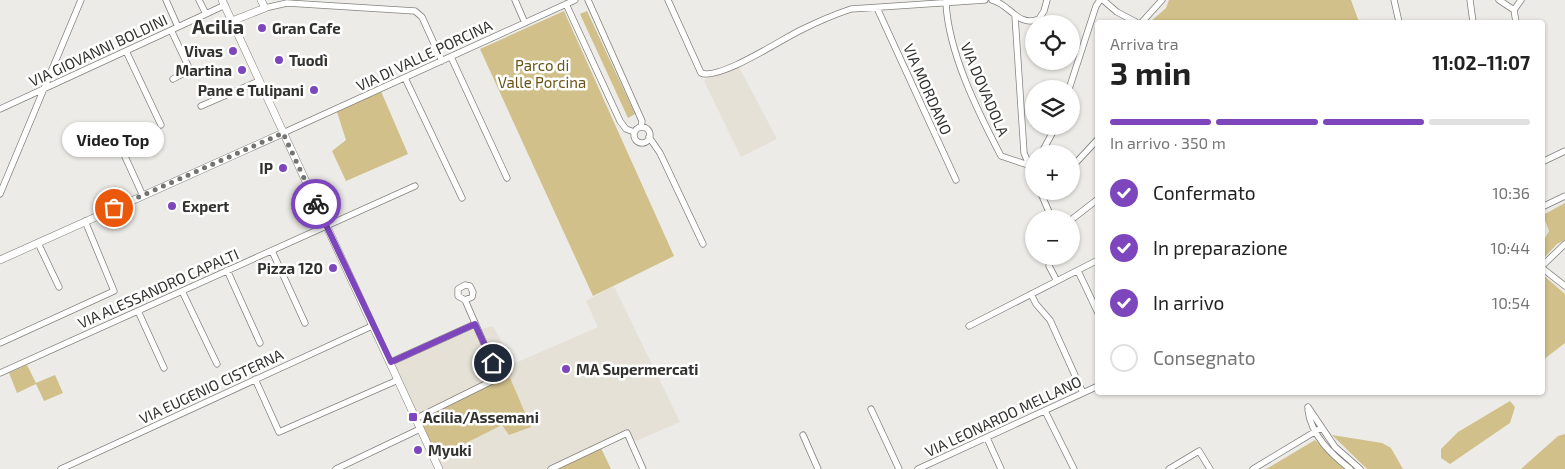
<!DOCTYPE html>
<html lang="it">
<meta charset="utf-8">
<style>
:root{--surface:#fff;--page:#f6f6f6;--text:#222;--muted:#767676;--line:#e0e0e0;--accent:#7d46bc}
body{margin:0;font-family:"Exo 2",sans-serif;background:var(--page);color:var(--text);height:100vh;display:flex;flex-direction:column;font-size:19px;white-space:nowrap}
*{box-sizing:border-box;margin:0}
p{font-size:16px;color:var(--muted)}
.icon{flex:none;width:28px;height:28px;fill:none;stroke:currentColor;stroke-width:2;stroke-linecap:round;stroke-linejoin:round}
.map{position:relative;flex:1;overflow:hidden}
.side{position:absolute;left:1095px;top:20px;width:450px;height:375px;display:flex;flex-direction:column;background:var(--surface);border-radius:5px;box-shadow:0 1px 4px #0004}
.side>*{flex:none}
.fabs{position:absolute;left:1025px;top:15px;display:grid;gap:10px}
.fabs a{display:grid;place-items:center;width:55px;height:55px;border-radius:50%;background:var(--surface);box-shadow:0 1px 4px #0004;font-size:25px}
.pin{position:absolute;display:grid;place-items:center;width:42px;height:42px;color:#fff;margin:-21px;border:2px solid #fff;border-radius:50%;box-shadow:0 1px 5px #0007}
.courier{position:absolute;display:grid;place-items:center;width:50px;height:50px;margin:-25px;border:4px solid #7d46bc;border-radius:50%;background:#fff;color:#222;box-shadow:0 1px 6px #0007}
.bubble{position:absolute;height:35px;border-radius:18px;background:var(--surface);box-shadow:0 1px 4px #0004;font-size:16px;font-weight:700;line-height:35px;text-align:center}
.summary em{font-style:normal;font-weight:700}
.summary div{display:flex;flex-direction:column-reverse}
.summary{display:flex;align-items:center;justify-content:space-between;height:85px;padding:0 15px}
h1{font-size:32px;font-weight:700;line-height:38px}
.bar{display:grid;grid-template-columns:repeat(4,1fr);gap:8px 5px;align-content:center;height:60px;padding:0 15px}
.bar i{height:6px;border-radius:4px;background:var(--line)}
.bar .on{background:var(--accent)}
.bar p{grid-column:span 4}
ol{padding:0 15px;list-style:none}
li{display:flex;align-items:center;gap:15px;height:55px}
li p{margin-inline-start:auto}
li .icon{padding:5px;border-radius:50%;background:var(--accent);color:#fff;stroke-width:4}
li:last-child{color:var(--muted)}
li i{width:28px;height:28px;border:2px solid var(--line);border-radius:50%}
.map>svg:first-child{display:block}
</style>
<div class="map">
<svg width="1565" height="469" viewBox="0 0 1565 469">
<rect width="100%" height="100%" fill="#ecebe7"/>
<path fill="#e5e1d6" d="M739,67L777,139L741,157L704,81L709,77Z
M614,286L680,422L636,441L626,433L551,469H439L391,362L475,324L478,330L493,326L513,364L598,327L586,301Z"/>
<path fill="#d2c08a" d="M1169,0H1351L1359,22H1150L1166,8Z
M564,11L674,256L593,296L480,49Z
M587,11L635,114L628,118L580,14Z
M380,89L408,154L346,181L332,151L346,140L336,109Z
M1565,203V240L1557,244L1543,259V242L1549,231L1543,215Z
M1543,275L1565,294V343L1543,360Z
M27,365L36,383L55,375L63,393L44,401L36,384L17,393L9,373Z
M508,373L531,427L509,435L502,425L434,459L414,419Z
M1510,401L1515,407L1510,423L1450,464L1441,458V449L1458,432Z
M1565,434V469H1521L1558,436Z
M1332,435L1382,443L1391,448L1403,469H1367Z
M1315,440L1346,469H1266Z
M600,446L611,469H551Z"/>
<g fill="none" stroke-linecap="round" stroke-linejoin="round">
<g stroke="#83827e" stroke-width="7">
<path id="minor" d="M166,0L178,27
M199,0L206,14L225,5
M515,0L525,23
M588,0L642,121L641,127
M668,0L701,73C719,81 782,39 801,30C817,22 833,15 851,9L985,0
M992,0C1010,4 1018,28 1039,19L1044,11L1047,0
M1103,0L1117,12L1136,22
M1394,0L1399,22
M1470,0L1473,22
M1499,0L1514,10L1516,22
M946,2C948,52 978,112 1001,156L1028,165L1034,161
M566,4L620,121L626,129L634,132
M265,8L287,3L415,11L422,17L442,61
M877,8L956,180
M1514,10L1521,0
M1015,16L1024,153L1034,176
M1142,22L1162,0
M171,30L190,70L173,79
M126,51L161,125
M451,57L507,178
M405,78L462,198
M1069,89L1096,6L1100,0
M201,106L259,81
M0,109L206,14
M634 135a8 8 0 1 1 16 0a8 8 0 1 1-16 0Z
M283,133L575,0
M649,137L660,153L703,244
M117,139L143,196
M1041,154L1056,126
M1542,162L1565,151
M1071,168L1098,139
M1040,191L1052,219
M0,194L81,0
M1542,207L1565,196
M1071,220L1098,199
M38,243L59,287
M272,251L305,323
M1051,256L1049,266L1057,281
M1542,266L1565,244
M1542,268L1565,286
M227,270L260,343
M1078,271L1098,313
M182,291L217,364
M1031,294L1036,304L1050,320L1083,393
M465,300L472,297L473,292L470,286L465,285L458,289V296L465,300L499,378
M138,311L164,368
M969,326L1098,260
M0,343L114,291L85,221
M391,362L475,324
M0,373L415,186
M255,379L279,432L398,380
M1308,407L1335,447L1360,469
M871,409L899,469
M1308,410C1311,435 1331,454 1350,469
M1045,411L1074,469
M415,419L508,373
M803,435L818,469
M987,438L1001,469
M61,469L372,326
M336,469L420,429
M551,469L627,433L643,469
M918,469L1098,386
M1169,469L1199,451L1210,469
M1253,469L1321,428"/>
</g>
<g stroke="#83827e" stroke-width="8">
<path id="tertiary" d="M222,0L439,469
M232,21L265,8L261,0
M0,260L283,133"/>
</g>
<use href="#minor" stroke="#fff" stroke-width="5.5"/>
<use href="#tertiary" stroke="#fff" stroke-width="7"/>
</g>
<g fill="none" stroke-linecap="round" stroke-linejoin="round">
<path stroke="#737370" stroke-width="5" stroke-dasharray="0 9" d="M114,208L283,133L316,204"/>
<path stroke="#7d46bc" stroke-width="6" d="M316,204L391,362L475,324L493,363"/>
</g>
<g fill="#7d46bc" stroke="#fff" stroke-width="2">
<circle cx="262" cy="28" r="5"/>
<circle cx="233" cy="51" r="5"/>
<circle cx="279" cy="60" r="5"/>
<circle cx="242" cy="70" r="5"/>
<circle cx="314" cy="90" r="5"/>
<circle cx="283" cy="168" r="5"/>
<circle cx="172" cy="206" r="5"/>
<circle cx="333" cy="268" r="5"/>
<circle cx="566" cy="369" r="5"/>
<rect x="408" y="412" width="10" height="10" rx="2.5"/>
<circle cx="418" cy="450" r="5"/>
</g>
<g text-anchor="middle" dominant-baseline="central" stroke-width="5" stroke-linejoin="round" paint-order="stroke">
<g font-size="15" font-weight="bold" fill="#323230" stroke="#fff" text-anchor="start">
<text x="272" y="28">Gran Cafe</text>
<text x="223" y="51" text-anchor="end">Vivas</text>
<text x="289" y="60">Tuodì</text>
<text x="232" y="70" text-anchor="end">Martina</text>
<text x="304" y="90" text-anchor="end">Pane e Tulipani</text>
<text x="273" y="168" text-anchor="end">IP</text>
<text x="182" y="206">Expert</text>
<text x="323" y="268" text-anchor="end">Pizza 120</text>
<text x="576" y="369">MA Supermercati</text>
<text x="423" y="417">Acilia/Assemani</text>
<text x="428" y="450">Myuki</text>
</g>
<g font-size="15" fill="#323230" stroke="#fff">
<text transform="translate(98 50) rotate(-25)">VIA GIOVANNI BOLDINI</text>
<text transform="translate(424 55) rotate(-25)">VIA DI VALLE PORCINA</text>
<text transform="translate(928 89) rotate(66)">VIA MORDANO</text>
<text transform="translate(985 89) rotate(67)">VIA DOVADOLA</text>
<text transform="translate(158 288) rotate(-24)">VIA ALESSANDRO CAPALTI</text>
<text transform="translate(211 386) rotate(-25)">VIA EUGENIO CISTERNA</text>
<text transform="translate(1003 416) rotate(-25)">VIA LEONARDO MELLANO</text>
</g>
<g font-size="15" fill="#695615" stroke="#fff">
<text x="542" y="65">Parco di<tspan x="542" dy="17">Valle Porcina</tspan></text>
</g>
<g font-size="20" font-weight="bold" fill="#323230" stroke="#fff">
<text x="218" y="26">Acilia</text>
</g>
</g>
</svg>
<div class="fabs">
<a><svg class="icon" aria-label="locate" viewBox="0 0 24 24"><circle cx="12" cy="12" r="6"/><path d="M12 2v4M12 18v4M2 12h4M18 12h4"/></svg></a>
<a><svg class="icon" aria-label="layers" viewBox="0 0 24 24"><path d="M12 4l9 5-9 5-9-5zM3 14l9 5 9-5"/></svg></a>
<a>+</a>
<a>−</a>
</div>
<div class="pin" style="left:114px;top:208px;background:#ea580c"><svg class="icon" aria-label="bag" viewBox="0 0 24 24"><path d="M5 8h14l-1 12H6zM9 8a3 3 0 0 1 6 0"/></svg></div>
<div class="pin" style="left:493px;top:363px;background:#1f2937"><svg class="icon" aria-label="home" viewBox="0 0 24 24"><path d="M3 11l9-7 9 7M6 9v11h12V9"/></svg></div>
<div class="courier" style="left:316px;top:204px"><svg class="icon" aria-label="bike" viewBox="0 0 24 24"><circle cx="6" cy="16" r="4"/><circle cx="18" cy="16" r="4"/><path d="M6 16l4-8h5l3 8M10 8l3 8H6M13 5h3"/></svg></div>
<div class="bubble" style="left:62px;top:122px;width:102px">Video Top</div>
<section class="side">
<div class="summary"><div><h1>3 min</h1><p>Arriva tra</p></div><em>11:02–11:07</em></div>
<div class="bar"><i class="on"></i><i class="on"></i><i class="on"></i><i></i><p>In arrivo · 350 m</p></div>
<ol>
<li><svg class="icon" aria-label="check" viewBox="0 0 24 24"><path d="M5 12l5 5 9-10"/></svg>Confermato<p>10:36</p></li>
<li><svg class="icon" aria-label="check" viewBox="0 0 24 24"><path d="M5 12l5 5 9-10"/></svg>In preparazione<p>10:44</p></li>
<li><svg class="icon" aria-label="check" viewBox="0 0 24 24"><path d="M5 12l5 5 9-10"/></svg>In arrivo<p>10:54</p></li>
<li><i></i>Consegnato</li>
</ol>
</section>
</div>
